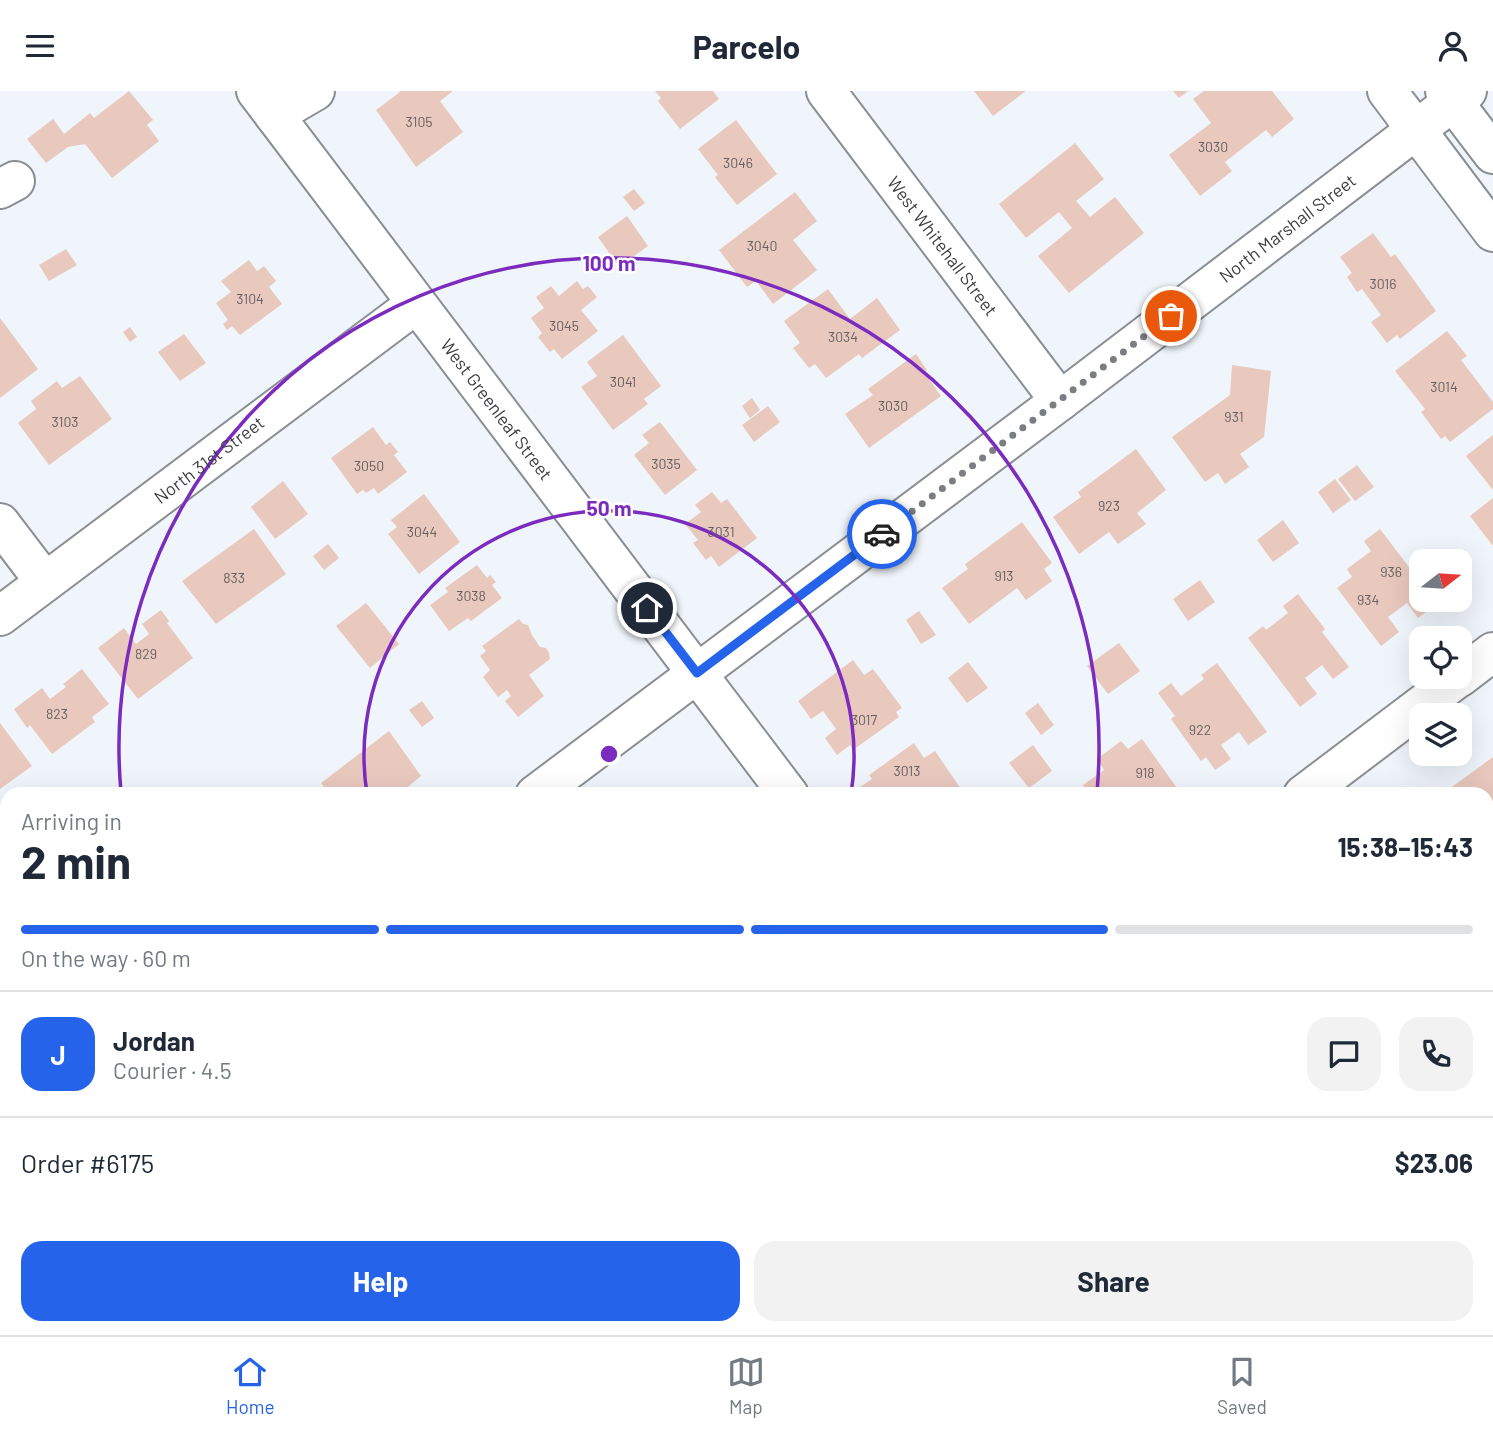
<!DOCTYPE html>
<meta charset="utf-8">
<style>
:root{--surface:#fff;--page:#f2f2f3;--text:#1f2937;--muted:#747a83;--line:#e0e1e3;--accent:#2563eb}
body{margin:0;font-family:Barlow,sans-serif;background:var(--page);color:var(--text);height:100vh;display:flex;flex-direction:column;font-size:26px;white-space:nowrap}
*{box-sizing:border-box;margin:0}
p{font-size:23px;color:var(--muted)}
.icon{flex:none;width:38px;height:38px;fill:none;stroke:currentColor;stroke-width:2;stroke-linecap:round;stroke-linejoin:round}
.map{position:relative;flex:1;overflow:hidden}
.sheet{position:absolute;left:0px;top:696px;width:1494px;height:548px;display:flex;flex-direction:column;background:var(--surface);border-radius:21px 21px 0 0;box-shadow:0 7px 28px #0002}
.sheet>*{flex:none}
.needle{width:46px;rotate:73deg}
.buttons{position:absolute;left:1409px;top:458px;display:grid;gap:14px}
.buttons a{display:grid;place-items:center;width:63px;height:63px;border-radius:14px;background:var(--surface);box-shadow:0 7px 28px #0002;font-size:35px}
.pin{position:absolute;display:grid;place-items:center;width:60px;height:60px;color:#fff;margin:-30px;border:4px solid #fff;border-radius:50%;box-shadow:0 2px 7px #0007}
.courier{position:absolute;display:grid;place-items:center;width:70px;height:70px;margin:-35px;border:5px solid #2563eb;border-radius:50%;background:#fff;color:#222;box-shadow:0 2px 9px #0007}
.headline em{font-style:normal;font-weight:700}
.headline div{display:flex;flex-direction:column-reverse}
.headline{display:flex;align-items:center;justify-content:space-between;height:119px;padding:0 21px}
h1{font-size:46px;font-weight:700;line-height:52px}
.bar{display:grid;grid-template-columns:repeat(4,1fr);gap:10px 7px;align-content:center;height:84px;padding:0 21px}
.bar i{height:9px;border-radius:5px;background:var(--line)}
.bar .selected{background:var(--accent)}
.bar p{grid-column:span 4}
.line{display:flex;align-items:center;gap:18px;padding:0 21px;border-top:2px solid var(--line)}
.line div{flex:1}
.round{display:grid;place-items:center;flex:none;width:74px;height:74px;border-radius:21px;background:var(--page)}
.cta{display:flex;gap:14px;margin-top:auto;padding:14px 21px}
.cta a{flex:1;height:80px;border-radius:21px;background:var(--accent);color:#fff;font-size:28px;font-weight:700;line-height:80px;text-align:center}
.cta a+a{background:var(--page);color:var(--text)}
header{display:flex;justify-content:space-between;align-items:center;height:91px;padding:0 21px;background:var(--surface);font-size:32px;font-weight:700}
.tab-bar{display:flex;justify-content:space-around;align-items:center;height:98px;border-top:2px solid var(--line);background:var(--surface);font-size:19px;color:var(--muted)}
.tab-bar a{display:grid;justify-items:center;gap:4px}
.tab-bar .selected{color:var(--accent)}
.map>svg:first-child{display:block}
</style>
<header><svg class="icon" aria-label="menu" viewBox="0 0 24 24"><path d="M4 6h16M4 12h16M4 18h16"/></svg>Parcelo<svg class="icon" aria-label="person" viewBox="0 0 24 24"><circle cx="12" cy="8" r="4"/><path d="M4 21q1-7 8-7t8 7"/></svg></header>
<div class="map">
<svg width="1493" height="1244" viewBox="0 0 1493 1244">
<rect width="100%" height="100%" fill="#eff5fa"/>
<path fill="#b8d4e7" stroke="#92a7b5" stroke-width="2" d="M251,1237H289L279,1244H250Z"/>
<path fill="#e9c8be" d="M129,0L153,29L147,34L159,50L112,87L85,53L68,56L46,72L27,48L53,28L64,43L90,22L94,27Z
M399,0H453L440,10L463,41L416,76L376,19L400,1Z
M655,0H713L719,8L680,38L658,10L661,7Z
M974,0H1026L993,25Z
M1173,0H1188L1179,7Z
M1204,0H1272L1294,28L1272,46L1266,39L1225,71L1232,80L1200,105L1169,64L1211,32L1193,8Z
M736,29L777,83L737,114L715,86L718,84L698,58Z
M1075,52L1104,88L1076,110L1090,126L1115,106L1144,142L1069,202L1038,165L1072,137L1059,121L1026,147L999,113Z
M634,98L645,112L634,120L623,106Z
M795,101L817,130L793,149L817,179L773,213L756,190L747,196L719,159Z
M627,125L648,155L619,176L598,146Z
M1373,142L1391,166L1395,163L1436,220L1400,248L1397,244L1387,252L1371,231L1381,224L1362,198L1357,201L1347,186L1352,182L1340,166Z
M66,158L77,174L49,190L39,174Z
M249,169L257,180L264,175L276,190L269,196L282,213L240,244L232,235L227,239L223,233L228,229L216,212L231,201L221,190Z
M577,190L583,198L588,195L597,206L581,219L598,240L562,268L554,258L550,261L538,246L542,242L531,227L544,217L536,206L551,195L559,205Z
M828,198L850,228L877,207L900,239L862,267L859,263L826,287L815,273L809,277L793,257L800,252L784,230Z
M0,227L38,278L0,307Z
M130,236L137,246L130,251L123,241Z
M1447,240L1467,265L1461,269L1493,311V318L1450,351L1445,345L1441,348L1421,321L1425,318L1395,280Z
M184,243L206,272L180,290L158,261Z
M623,244L661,295L644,308L648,313L613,339L581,296L597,285L587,271Z
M916,263L927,279L924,281L941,305L869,357L845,323L873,304L868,298Z
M1232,274L1271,280L1264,346L1240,363L1249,376L1225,393L1218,382L1205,391L1172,346L1230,304Z
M80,285L112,328L49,374L18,332L36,318L31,310L57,290L62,297Z
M752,307L760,319L750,327L742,315Z
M768,315L780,331L754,351L742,334Z
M660,331L697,379L665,404L634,364L649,352L642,344Z
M373,336L386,354L390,351L398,361L394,364L407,381L378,403L374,397L366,402L363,399L357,403L331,367Z
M1493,344V399L1466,365Z
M1136,358L1166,399L1137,422L1146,433L1118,453L1109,441L1079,463L1053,426L1081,406L1078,401Z
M1357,374L1374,396L1355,410L1338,388Z
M1335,388L1351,409L1333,422L1318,401Z
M283,390L308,423L275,448L251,416Z
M712,401L721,412L727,408L757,447L719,476L711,465L706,469L693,452L698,449L685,433L701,421L695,414Z
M424,403L460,451L419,483L388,443L397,436L391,429Z
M1493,407V455L1470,425Z
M1283,429L1299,452L1273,471L1257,449Z
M1022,431L1052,472L1044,478L1052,490L1026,509L1017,497L969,533L942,497L968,478L965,473Z
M254,438L286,483L216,533L182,490Z
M1380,438L1421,492V509H1434L1437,513L1418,527L1407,512L1388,526L1399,541L1381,555L1337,497L1352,486L1347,478L1371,460L1364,450Z
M328,453L339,467L324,479L313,465Z
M477,474L487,487L490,484L496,491L492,494L502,507L471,530L468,527L449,540L430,514L448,501L445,497Z
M1200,489L1215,511L1188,530L1173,508Z
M1298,503L1325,538L1322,541L1349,576L1333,588L1322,574L1305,587L1317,603L1300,616L1248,547L1263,535L1266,539L1288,522L1283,515Z
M366,512L399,553L370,577L336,535Z
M161,519L169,530L167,532L193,567L138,608L98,557L124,537L136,553L149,543L142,533Z
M919,520L936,544L921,553L906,529Z
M519,528L523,533L528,534L532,544L540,556L546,557L549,562L550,568L529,584L544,605L518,626L505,610L511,605L507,599L498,606L483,586L490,579L480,565L486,560L482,555Z
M1119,552L1140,580L1108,603L1087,575Z
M853,569L864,584L873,578L902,617L896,621L899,626L853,659L850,654L837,664L825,647L836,638L823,620L811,628L798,610Z
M968,571L988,597L967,612L948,587Z
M1217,572L1267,641L1248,654L1239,641L1221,654L1231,668L1215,679L1206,666L1201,670L1171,628L1175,625L1158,602L1171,592L1181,605L1204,588L1201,584Z
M82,578L109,613L92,626L95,631L52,663L30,634L27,637L14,618L42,597L50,608L66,596L63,593Z
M422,610L434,627L422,636L409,619Z
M1038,612L1054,634L1041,644L1025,622Z
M0,632L32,675L0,698Z
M389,640L421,685L398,704H330L321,692Z
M1142,648L1182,704H1090L1083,694L1104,679L1097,668L1121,650L1128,658Z
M914,652L924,667L935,660L961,698L953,704H866L860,696L872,688L869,684Z
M1033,654L1052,680L1029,697L1009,672Z
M1493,666V727L1488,731V704H1441Z
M7,813V831L0,836V818Z
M7,946V1005L0,1010V951Z
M1488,950L1493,958V1021L1488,1026Z
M356,1237H445L450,1244H361Z
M745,1237H818L823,1244H736Z
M1016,1237H1071L1076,1244H1021Z"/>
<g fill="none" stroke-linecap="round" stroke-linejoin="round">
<g stroke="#898e93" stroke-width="42">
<g id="minor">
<path id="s1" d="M256,0L789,704"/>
<path id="s2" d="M826,0L1060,310"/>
<path d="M1387,0L1493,141"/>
<path d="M1445,0L1493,63"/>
<path d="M274,24L315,0"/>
<path d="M0,98L15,90"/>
<path d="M0,432L45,491"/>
<path id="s3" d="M0,525L416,213"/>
<path d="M1460,586L1493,561"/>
<path id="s4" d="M535,704L1060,310L1467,0"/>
<path d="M1303,704L1459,586"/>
<path d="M0,1104L7,1099"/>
<path d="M1488,1140L1493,1136"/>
<path d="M0,1208L7,1217"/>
<path d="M1193,1237L1198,1244"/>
<path d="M582,1244L591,1237"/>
<path d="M1349,1244L1358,1237"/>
</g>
</g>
<use href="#minor" stroke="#fff" stroke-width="38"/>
</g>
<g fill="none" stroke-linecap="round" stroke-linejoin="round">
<path stroke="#7a7d81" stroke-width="7" stroke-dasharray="0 12.6" d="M882,443L1171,225"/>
<path stroke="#2563eb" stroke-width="9" d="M647,517L697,582L882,443"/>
</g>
<g fill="none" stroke="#7b2cbf" stroke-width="3.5">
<path d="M367 703A245 245 0 1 1 851 703"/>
<path d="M121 701A490 490 0 1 1 1097 701"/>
</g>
<g text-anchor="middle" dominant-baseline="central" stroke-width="5" stroke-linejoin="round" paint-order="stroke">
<g font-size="14" fill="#666060">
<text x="419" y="30">3105</text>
<text x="1213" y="55">3030</text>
<text x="738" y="71">3046</text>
<text x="762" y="154">3040</text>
<text x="1383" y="192">3016</text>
<text x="250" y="207">3104</text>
<text x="564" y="234">3045</text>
<text x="843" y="245">3034</text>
<text x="623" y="290">3041</text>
<text x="1444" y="295">3014</text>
<text x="893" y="314">3030</text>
<text x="1234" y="325">931</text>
<text x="65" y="330">3103</text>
<text x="666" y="372">3035</text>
<text x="369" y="374">3050</text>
<text x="1109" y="414">923</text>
<text x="422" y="440">3044</text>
<text x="721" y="440">3031</text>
<text x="1391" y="480">936</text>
<text x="1004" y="484">913</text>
<text x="234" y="486">833</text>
<text x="471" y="504">3038</text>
<text x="1368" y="508">934</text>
<text x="146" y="562">829</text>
<text x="57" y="622">823</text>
<text x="864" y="628">3017</text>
<text x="1200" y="638">922</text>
<text x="907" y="679">3013</text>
<text x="1145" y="681">918</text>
</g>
<g font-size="18" fill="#3b3d40" stroke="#fff">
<text stroke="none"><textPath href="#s4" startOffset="942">North Marshall Street</textPath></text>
<text stroke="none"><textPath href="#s2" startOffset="194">West Whitehall Street</textPath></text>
<text stroke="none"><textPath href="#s1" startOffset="399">West Greenleaf Street</textPath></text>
<text stroke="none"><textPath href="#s3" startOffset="261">North 31st Street</textPath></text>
</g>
</g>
<circle cx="609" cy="663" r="10" fill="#7b2cbf" stroke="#fff" stroke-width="3.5"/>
<g font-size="21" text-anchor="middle" font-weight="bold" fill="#7b2cbf" stroke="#fff" stroke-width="5" stroke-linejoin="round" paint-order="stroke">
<text x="609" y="180">100 m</text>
<text x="609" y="425">50 m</text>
</g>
</svg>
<div class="buttons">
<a><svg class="needle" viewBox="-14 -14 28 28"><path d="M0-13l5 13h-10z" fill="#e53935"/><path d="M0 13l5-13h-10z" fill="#747a83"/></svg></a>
<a><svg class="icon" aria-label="locate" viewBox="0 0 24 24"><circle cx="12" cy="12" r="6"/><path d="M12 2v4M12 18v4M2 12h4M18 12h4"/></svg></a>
<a><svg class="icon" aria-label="layers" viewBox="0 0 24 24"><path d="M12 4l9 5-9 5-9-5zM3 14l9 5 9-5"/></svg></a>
</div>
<div class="pin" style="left:1171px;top:225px;background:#ea580c"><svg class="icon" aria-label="bag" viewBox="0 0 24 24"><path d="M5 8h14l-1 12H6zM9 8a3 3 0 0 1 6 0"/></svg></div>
<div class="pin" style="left:647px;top:517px;background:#1f2937"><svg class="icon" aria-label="home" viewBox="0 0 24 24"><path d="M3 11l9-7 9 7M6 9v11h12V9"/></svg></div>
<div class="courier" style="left:882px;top:443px"><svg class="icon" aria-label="car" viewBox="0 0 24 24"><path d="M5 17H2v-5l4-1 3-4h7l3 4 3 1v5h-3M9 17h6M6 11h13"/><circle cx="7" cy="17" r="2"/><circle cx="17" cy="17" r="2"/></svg></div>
<section class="sheet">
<div class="headline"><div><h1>2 min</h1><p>Arriving in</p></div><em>15:38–15:43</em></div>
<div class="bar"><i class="selected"></i><i class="selected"></i><i class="selected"></i><i></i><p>On the way · 60 m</p></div>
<div class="line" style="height:126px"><b class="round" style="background:var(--accent);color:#fff">J</b><div><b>Jordan</b><p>Courier · 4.5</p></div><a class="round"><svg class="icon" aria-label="chat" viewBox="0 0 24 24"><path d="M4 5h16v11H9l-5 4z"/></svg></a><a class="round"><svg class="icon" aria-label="phone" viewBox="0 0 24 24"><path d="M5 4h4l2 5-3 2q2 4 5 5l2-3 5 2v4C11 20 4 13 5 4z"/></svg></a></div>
<div class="line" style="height:91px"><div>Order #6175</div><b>$23.06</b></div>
<div class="cta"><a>Help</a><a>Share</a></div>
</section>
</div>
<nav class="tab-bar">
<a class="selected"><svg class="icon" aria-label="home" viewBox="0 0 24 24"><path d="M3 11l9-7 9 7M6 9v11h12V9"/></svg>Home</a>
<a><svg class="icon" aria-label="map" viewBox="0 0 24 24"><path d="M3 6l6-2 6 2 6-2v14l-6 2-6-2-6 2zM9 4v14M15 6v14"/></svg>Map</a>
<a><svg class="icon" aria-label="saved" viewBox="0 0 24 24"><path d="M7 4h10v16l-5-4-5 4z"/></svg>Saved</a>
</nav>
